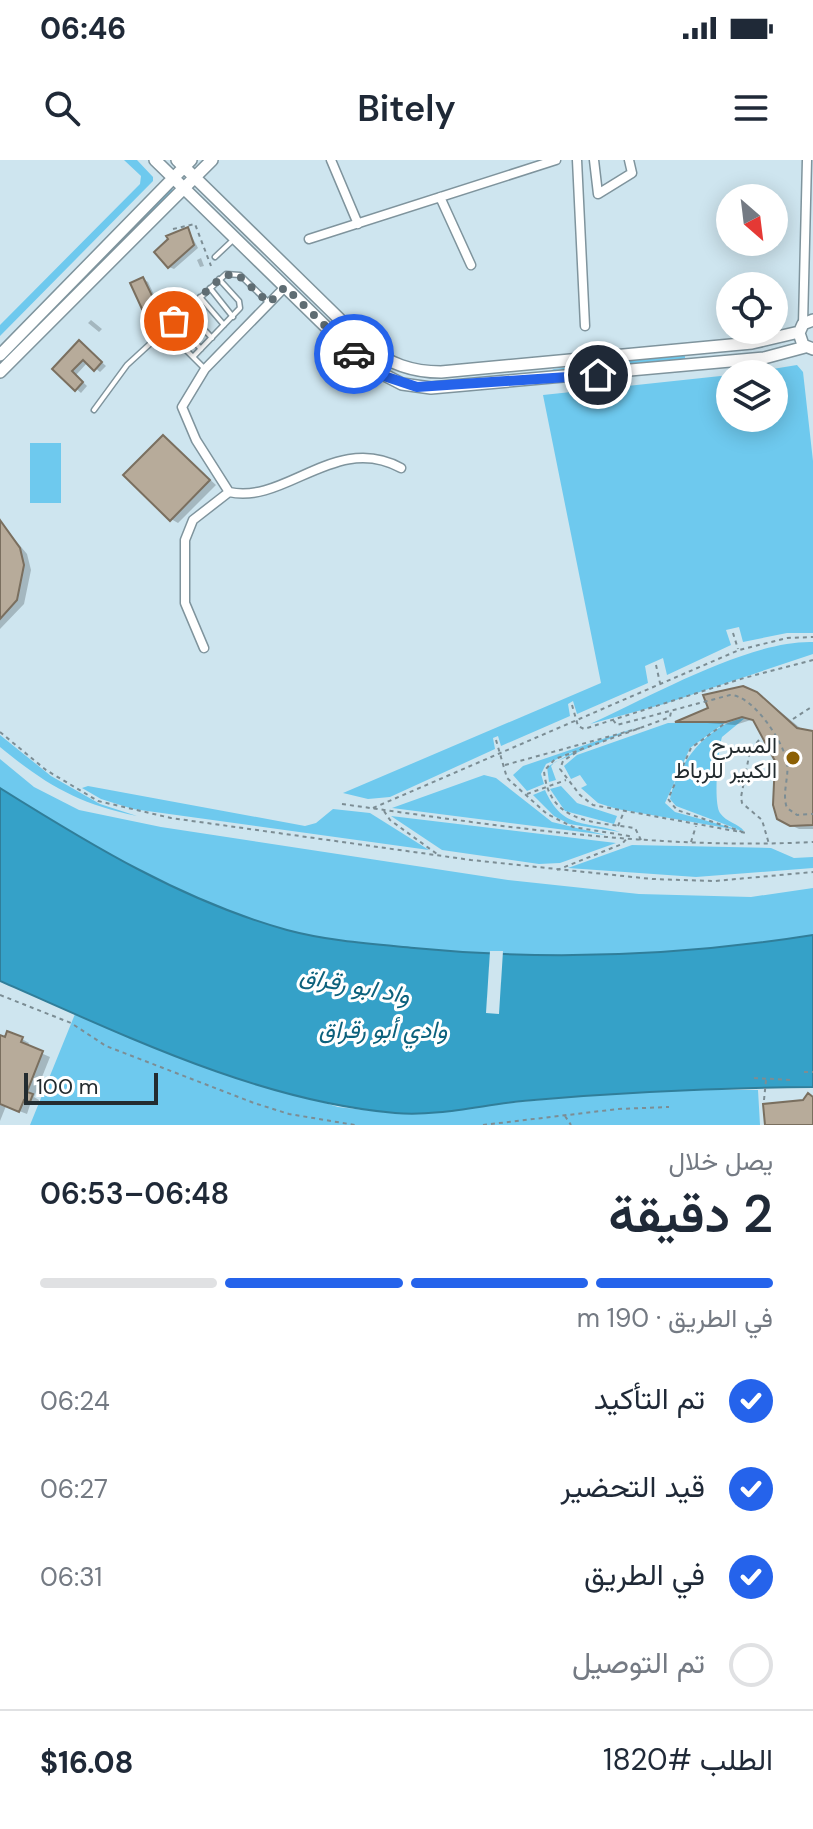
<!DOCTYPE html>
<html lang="ar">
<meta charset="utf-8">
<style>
:root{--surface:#fff;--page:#f6f6f7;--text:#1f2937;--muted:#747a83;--line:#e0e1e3;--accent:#2563eb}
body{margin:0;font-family:"DM Sans",Vazirmatn,sans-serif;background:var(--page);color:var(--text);direction:rtl;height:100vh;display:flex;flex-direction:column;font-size:30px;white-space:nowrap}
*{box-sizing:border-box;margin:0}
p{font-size:26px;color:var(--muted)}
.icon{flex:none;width:44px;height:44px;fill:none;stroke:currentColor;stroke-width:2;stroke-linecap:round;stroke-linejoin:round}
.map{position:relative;height:965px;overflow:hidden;direction:ltr}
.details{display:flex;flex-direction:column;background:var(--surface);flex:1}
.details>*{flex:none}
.needle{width:52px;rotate:152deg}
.fabs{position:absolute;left:716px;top:24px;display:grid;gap:16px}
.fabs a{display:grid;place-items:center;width:72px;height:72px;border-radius:50%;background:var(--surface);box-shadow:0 4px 20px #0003;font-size:40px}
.scale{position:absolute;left:24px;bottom:20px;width:134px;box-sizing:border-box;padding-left:8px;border:4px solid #232c30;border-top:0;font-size:22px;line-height:28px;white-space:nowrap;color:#232c30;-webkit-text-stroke:6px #fff;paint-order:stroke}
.pin{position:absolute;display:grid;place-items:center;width:68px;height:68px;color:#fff;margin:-34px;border:4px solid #fff;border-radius:50%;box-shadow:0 2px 8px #0007}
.courier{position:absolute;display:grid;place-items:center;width:80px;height:80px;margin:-40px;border:6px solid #2563eb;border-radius:50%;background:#fff;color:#222;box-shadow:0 2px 10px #0007}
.head em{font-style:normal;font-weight:600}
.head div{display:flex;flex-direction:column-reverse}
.head{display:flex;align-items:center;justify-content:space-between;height:136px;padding:0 40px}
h1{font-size:52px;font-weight:600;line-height:60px}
.bar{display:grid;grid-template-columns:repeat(4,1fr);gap:12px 8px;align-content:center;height:96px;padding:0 40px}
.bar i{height:10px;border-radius:6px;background:var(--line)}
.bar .on{background:var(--accent)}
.bar p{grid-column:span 4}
.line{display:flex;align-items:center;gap:20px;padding:0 40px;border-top:2px solid var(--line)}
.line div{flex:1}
ol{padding:0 40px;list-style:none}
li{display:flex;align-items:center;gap:24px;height:88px}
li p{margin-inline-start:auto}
li .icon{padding:8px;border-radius:50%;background:var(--accent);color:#fff;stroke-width:4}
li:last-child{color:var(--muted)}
li i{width:44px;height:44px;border:4px solid var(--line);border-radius:50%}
.status{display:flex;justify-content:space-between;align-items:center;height:56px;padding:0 40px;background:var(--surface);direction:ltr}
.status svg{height:22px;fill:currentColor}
header{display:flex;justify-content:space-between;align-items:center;height:104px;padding:0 40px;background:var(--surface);font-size:36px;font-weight:600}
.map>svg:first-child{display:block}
</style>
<div class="status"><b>06:46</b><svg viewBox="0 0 49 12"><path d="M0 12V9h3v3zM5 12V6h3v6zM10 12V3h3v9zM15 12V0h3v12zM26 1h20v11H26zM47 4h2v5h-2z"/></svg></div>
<header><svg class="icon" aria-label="menu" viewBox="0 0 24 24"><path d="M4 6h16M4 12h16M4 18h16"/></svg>Bitely<svg class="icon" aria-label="search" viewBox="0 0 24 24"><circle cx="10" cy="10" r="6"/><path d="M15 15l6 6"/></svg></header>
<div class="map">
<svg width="813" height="965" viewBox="0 0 813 965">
<rect width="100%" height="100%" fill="#cee5ef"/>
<path fill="#6ec9ee" d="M124,0H137L153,17V21L0,176V165L140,24L141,16Z
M171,28L174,31L0,206V202Z
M685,195V199L552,210L554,209Z
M797,205L803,212L813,301V473H787L743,482L739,467L726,470L731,485L667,515L663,498L645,506L648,523L577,554L573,541L568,544L570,556L501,586L498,576L493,578L495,589L390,637L368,639L343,633L601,523L543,235L730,215V258H774V214H742Z
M30,283H61V343H30Z
M813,482V494L664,544L590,564C650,537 749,480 813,482Z
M745,558L722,577C718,590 713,642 720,653C726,662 739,664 744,671L617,649L598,643L581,628L587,625L580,615L571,619L564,606L577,595L668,563L726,562L690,588L665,643L675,652L740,670L676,646L670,639C676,605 709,563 745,558Z
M635,568L555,602L551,606L556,620L549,622L547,607L577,590L546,604L541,614L544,624L527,631L513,615L523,606Z
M0,575L51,616L100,644L137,656C78,644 45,624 0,587Z
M0,599L34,627L79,650L161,667L508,720L639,734L751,737L813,728V775C681,796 547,801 414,788C372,784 328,781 287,770C183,741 91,685 0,628Z
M484,615L496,618L552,662L606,675L392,648Z
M88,626L305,666L316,663L333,649L370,653L429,690L133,649L101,639L82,628Z
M561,626L577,643L617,656L614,664L565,651L550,629Z
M545,630C563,671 587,660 620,672L569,664L554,656L533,635Z
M391,656L616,683L560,703L539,704L442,690Z
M632,685L771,688L794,698L813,697V708L696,717L568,708Z
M75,854L209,907L338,947L400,954L642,930H758L760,965H30Z"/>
<path fill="#35a1c8" stroke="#307e9a" stroke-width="2" d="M0,628C91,685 183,741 287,770C328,781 372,784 414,788C546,801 681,796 813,775V927C720,928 627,932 534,940C489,943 441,957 395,953C258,941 126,876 0,821Z"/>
<path fill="#cee5ef" d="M490,791H503L499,854L486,853Z"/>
<path fill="#0003" d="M188,69L198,88L174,109L169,107L171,79Z
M201,98L204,106L200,107L197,100Z
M143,119L148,122L159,145L149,150L144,147Z
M91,160L102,169L99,172L88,163Z
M84,186L106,206L100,212L88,202L76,215L87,226L81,233L54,209Z
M163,277L216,325L178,363L171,359Z
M0,362L27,394L31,410L24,444L0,469Z
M735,528L765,539L805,572L813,570V669H799L784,662L777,601L759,563L751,560L735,565L679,561L710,549L706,536Z
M0,877L22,879L29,883L27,887L50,897L34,937L39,940L38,945L31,942L27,954L6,946L0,961Z"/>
<path fill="#b7ab9a" stroke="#7a6f5f" stroke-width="2" d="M188,67L194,85L168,108L154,92L168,79L166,76Z
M143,117L155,142L142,149L130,123Z
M79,180L102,202L94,211L83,200L72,211L83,222L75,231L52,209Z
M163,275L210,320L170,361L123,315Z
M0,360L20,388L24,405L17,440L0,459Z
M743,526L757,532L797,568L813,571V665L790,666L777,659L773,645L775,601L753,560L742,557L726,562H675L708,548L703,535Z
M7,871L23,877L21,882L43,891L27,932L33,934L30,942L24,940L19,952L0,944V875L5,877Z
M808,933L813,937V965H765L763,944L803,940Z"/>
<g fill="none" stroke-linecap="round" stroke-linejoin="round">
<g stroke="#7f949d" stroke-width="7">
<path id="lane" d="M215,97L233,80
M210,128L233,157
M200,137L224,165
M186,150L212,178
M175,162L201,189
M165,169L205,209
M193,197L240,148L239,141L219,119
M94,250L127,205L226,114L240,115L269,143"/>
</g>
<g stroke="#7f949d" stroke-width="11">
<path id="street" d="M331,0L358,64
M577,0L585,166
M594,0L598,34L632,13L629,0
M440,37L471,105
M309,79L556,0
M803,164L807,0
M229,332C285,345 336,272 401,308
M204,488L185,443V380L193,360L229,332L196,280L182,247L205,209L285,127"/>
</g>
<g stroke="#7f949d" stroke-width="14">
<path id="secondary" d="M155,0L365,205L402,224L431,228L764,198L805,187
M177,0L367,186C389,204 412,212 441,212L752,183L799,172
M813,160L803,164L799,173L803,185L813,189
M0,195L191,0
M0,212L212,0"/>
</g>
<path stroke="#7c8d94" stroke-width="2" stroke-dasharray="4 4" stroke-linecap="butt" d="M173,69L195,64L211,106
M733,473L738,489
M656,505L660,523
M572,545L578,566L584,569L744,518L813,500
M793,559L813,546
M613,560L617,565L730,535C752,535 780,577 786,598C791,614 781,632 787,648L797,655L813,654
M0,572L46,610L98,641L171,658L471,700L652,719L715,721L813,712
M496,580L507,618L547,654L573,667L629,676L622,684L557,710
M759,580L750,591L741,637L742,643L762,660L769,684
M583,588L563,601L560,609L580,635L593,645L746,673L677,650L668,639L691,588L724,564
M505,605L644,567
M527,634L566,620
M342,644C498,666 655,690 813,682
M373,648L739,490L787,478L813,477
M384,651L390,660L437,694
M618,666L623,654
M641,680L635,668C593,662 549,663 544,611L555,599L670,557L671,552
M691,682L696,666
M0,835L71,863L106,886L254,943L289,954L355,965
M804,912H813
M754,918L792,920
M764,940L766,920
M565,956L571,965
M483,965L618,949L669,947"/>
<use href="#lane" stroke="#fff" stroke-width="4"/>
<use href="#street" stroke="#fff" stroke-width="8"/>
<use href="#secondary" stroke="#fff" stroke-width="11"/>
</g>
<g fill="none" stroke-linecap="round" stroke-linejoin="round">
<path stroke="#5f6d73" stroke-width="8" stroke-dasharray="0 14.4" d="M174,161L222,117L236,113L269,143L285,127L354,194"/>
<path stroke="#2563eb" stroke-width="10" d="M354,194L381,215L417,227L598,215"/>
</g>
<circle fill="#8c6005" stroke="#fff" stroke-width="3" cx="793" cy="598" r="8"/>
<g text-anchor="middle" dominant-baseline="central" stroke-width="6" stroke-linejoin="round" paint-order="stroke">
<g font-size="22" fill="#232c30" stroke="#fff" text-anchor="end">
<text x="777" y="585">المسرح<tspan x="777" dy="25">الكبير للرباط</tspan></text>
</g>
<g font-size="24" font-style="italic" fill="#0c617c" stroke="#fff">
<text transform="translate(355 825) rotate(11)">واد ابو رقراق</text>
<text x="383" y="869">وادي أبو رقراق</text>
</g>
</g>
</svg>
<div class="fabs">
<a><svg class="needle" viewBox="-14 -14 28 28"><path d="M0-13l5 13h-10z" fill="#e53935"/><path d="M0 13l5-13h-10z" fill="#747a83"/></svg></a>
<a><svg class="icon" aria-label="locate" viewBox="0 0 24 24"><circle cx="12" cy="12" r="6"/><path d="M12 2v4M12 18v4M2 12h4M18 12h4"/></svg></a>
<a><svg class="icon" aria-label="layers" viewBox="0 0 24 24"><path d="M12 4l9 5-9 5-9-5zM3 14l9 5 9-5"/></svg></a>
</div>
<div class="scale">100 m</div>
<div class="pin" style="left:174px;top:161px;background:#ea580c"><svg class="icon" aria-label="bag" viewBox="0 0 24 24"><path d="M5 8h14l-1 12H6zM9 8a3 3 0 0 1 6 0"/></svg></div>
<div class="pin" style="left:598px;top:215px;background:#1f2937"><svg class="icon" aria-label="home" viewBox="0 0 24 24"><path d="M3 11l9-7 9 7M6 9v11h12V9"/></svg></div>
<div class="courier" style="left:354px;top:194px"><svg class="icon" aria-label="car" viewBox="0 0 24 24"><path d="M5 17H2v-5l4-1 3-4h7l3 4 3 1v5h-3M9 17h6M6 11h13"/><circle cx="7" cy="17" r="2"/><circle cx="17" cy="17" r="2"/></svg></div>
</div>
<section class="details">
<div class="head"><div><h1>2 دقيقة</h1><p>يصل خلال</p></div><em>06:48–06:53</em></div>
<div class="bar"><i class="on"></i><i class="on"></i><i class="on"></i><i></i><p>في الطريق · 190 m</p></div>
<ol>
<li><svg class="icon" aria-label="check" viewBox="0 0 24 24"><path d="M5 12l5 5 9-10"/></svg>تم التأكيد<p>06:24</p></li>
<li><svg class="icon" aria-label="check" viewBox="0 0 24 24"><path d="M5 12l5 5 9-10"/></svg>قيد التحضير<p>06:27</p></li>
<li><svg class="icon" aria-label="check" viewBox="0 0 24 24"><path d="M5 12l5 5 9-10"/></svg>في الطريق<p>06:31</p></li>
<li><i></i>تم التوصيل</li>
</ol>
<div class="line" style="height:104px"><div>الطلب #1820</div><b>$16.08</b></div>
</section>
